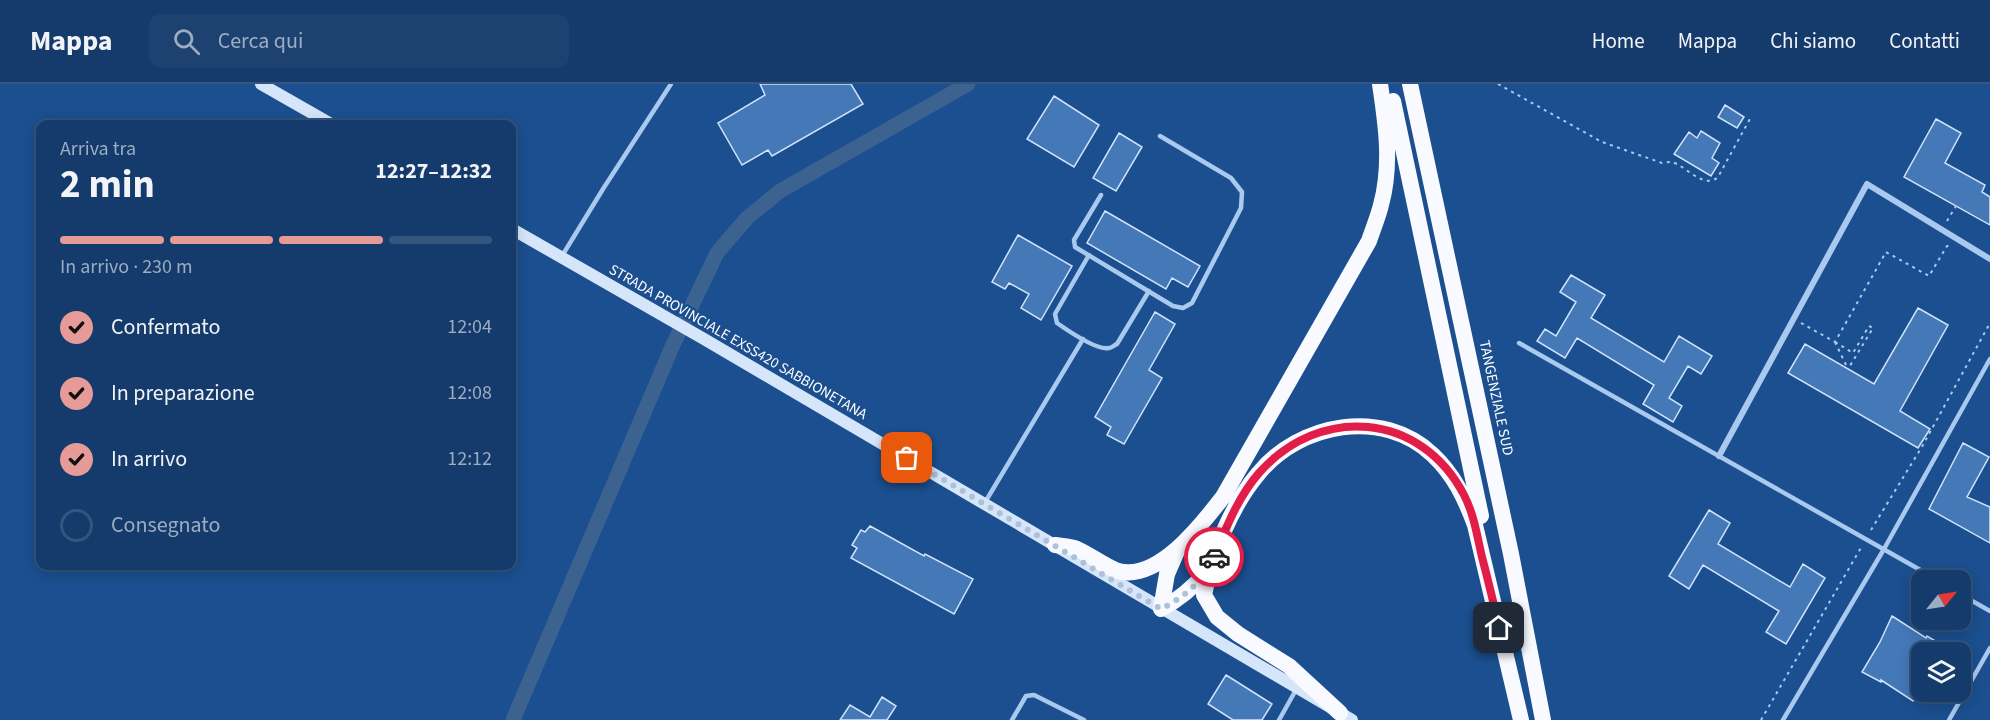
<!DOCTYPE html>
<html lang="it">
<meta charset="utf-8">
<style>
:root{--surface:#143b6b;--page:#1d4271;--text:#f1f3f6;--muted:#9dadc1;--line:#33557e;--accent:#e69b98}
body{margin:0;font-family:"Source Sans 3",sans-serif;background:var(--page);color:var(--text);height:100vh;display:flex;flex-direction:column;font-size:22px;white-space:nowrap}
*{box-sizing:border-box;margin:0}
p{font-size:20px;color:var(--muted)}
.icon{flex:none;width:33px;height:33px;fill:none;stroke:currentColor;stroke-width:2;stroke-linecap:round;stroke-linejoin:round}
.map{position:relative;flex:1;overflow:hidden}
.side{position:absolute;left:36px;top:36px;width:480px;height:450px;display:flex;flex-direction:column;background:var(--surface);border-radius:12px;box-shadow:0 3px 15px #0003,0 0 0 2px var(--line)}
.side>*{flex:none}
.needle{width:39px;rotate:60deg}
.tools{position:absolute;left:1911px;top:486px;display:grid;gap:12px}
.tools a{display:grid;place-items:center;width:60px;height:60px;border-radius:12px;background:var(--surface);box-shadow:0 3px 15px #0003,0 0 0 2px var(--line);font-size:30px}
.pin{position:absolute;display:grid;place-items:center;width:51px;height:51px;color:#fff;margin:-26px;border-radius:12px;box-shadow:0 3px 9px #0006}
.courier{position:absolute;display:grid;place-items:center;width:60px;height:60px;margin:-30px;border:4px solid #e11d48;border-radius:50%;background:#fff;color:#222;box-shadow:0 2px 8px #0007}
.overview em{font-style:normal;font-weight:700}
.overview div{display:flex;flex-direction:column-reverse}
.overview{display:flex;align-items:center;justify-content:space-between;height:102px;padding:0 24px}
h1{font-size:39px;font-weight:700;line-height:45px}
.bar{display:grid;grid-template-columns:repeat(4,1fr);gap:9px 6px;align-content:center;height:72px;padding:0 24px}
.bar i{height:8px;border-radius:4px;background:var(--line)}
.bar .selected{background:var(--accent)}
.bar p{grid-column:span 4}
ol{padding:0 24px;list-style:none}
li{display:flex;align-items:center;gap:18px;height:66px}
li p{margin-inline-start:auto}
li .icon{padding:6px;border-radius:50%;background:var(--accent);color:#111;stroke-width:4}
li:last-child{color:var(--muted)}
li i{width:33px;height:33px;border:3px solid var(--line);border-radius:50%}
header{display:flex;align-items:center;gap:36px;box-sizing:border-box;height:84px;padding:0 30px;background:var(--surface);border-bottom:2px solid var(--line)}
header strong{font-size:28px}
nav{display:flex;gap:33px;margin-inline-start:auto;font-size:21px}
.search{width:420px;height:54px;background:var(--page);display:flex;align-items:center;gap:15px;box-sizing:border-box;padding:0 21px;border-radius:12px;color:var(--muted);font-size:22px}
.map>svg:first-child{display:block}
</style>
<header>
<strong>Mappa</strong>
<div class="search"><svg class="icon" aria-label="search" viewBox="0 0 24 24"><circle cx="10" cy="10" r="6"/><path d="M15 15l6 6"/></svg>Cerca qui</div>
<nav><a>Home</a><a>Mappa</a><a>Chi siamo</a><a>Contatti</a></nav>
</header>
<div class="map">
<svg width="1990" height="636" viewBox="0 0 1990 636">
<rect width="100%" height="100%" fill="#1b4f8f"/>
<g fill="none" stroke-linecap="round" stroke-linejoin="round">
<path stroke="#3c6290" stroke-width="15" d="M513,636L672,263L717,169L747,134L780,107L968,0"/>
</g>
<path fill="#4478b7" stroke="#cfe3fa" stroke-width="1.5" d="M760,0H851L863,20L772,72L768,66L742,81L718,39L765,11Z
M1054,12L1099,41L1074,83L1027,55Z
M1725,21L1744,33L1737,44L1718,33Z
M1936,35L1961,49L1945,79L1985,101L1982,108L1990,113V141L1904,93Z
M1701,47L1720,59L1712,74L1719,79L1711,92L1674,70L1689,48L1697,54Z
M1119,49L1142,63L1116,107L1093,94Z
M1105,127L1200,182L1188,203L1172,194L1166,205L1087,159Z
M1018,151L1072,182L1041,236L1021,224L1029,210L1009,199L1005,205L992,198Z
M1571,191L1605,211L1591,234L1664,278L1679,252L1712,272L1701,290L1688,282L1669,314L1682,322L1673,338L1643,320L1654,301L1577,254L1565,274L1537,257L1545,245L1556,252L1576,218L1560,208Z
M1918,224L1948,241L1900,327L1930,345L1918,364L1788,289L1805,260L1874,300Z
M1155,228L1175,240L1149,286L1162,294L1124,360L1107,351L1111,343L1095,333Z
M1963,359L1989,373L1967,413L1990,423V459L1929,425Z
M1709,426L1730,439L1718,460L1790,503L1803,480L1825,494L1786,560L1766,548L1779,527L1703,481L1689,505L1669,492Z
M870,442L924,472L925,470L973,495L954,530L851,474L857,464L852,461L861,446L865,448Z
M1892,532L1926,554L1927,552L1954,568H1922V603L1913,617L1881,596V598L1862,588L1880,558Z
M1226,591L1272,620L1262,636H1233L1208,620Z
M882,613L896,622L887,636H840L850,621L870,633Z"/>
<g fill="none" stroke-linecap="round" stroke-linejoin="round">
<path stroke="#a9c9ee" stroke-width="2" stroke-dasharray="3 4.5" stroke-linecap="butt" d="M1498,0L1602,58L1662,79C1664,78 1671,78 1672,78C1686,82 1704,106 1718,93L1751,33
M1947,137L1956,122
M1801,239L1835,258L1886,168L1929,192L1947,162H1949
M1835,258L1853,269L1869,242L1873,244L1848,285
M1835,258L1848,285
M1871,446L1923,361L1990,239
M1761,636L1862,462"/>
<path stroke="#a9c9ee" stroke-width="4.5" d="M1101,111L1074,156L1075,163L1173,222L1183,224L1192,219L1241,124L1242,108L1231,94L1160,52
M1089,171L1055,230L1057,239C1067,246 1097,267 1109,264C1112,264 1114,261 1117,260L1149,207
M562,172L603,105L671,0
M1519,259L1938,496
M984,420L1083,255
M1960,510L1990,527
M1012,636L1026,612L1034,611L1084,636
M1279,636L1297,604
M1783,636L1884,465L1990,275
M1949,636L1990,564"/>
<path stroke="#a9c9ee" stroke-width="6" d="M1719,372L1867,100L1990,175"/>
<path stroke="#d6e6fa" stroke-width="12" d="M261,0L331,40
M512,145L704,255L1352,636"/>
<path stroke="#f8faff" stroke-width="16" d="M1410,0L1511,470L1543,636
M1393,17L1481,432
M1055,461C1062,462 1071,462 1077,465C1091,471 1104,482 1118,487C1158,498 1202,440 1223,413L1369,157C1373,145 1378,133 1381,121C1392,81 1386,40 1380,0
M1161,525C1180,515 1193,504 1207,487
M1161,525L1167,490L1178,465
M1340,629L1289,582L1238,550L1217,533L1204,511C1212,470 1231,422 1258,390C1299,339 1383,323 1433,371C1454,391 1465,414 1475,441L1521,636"/>
</g>
<g fill="none" stroke-linecap="round" stroke-linejoin="round">
<path stroke="#afc1d8" stroke-width="6" stroke-dasharray="0 10.8" d="M907,374L1161,525C1184,513 1203,498 1214,473"/>
<path stroke="#e11d48" stroke-width="8" d="M1214,473C1226,444 1238,413 1259,389C1320,320 1421,328 1464,411C1474,430 1477,452 1482,473C1488,496 1494,520 1499,544"/>
</g>
<g text-anchor="middle" dominant-baseline="central" stroke-width="4.5" stroke-linejoin="round" paint-order="stroke">
<g font-size="15" fill="#fff" stroke="#1b4f8f">
<text transform="translate(738 258) rotate(30)">STRADA PROVINCIALE EXSS420 SABBIONETANA</text>
<text transform="translate(1496 314) rotate(78)">TANGENZIALE SUD</text>
</g>
</g>
</svg>
<div class="tools">
<a><svg class="needle" viewBox="-14 -14 28 28"><path d="M0-13l5 13h-10z" fill="#e53935"/><path d="M0 13l5-13h-10z" fill="#9dadc1"/></svg></a>
<a><svg class="icon" aria-label="layers" viewBox="0 0 24 24"><path d="M12 4l9 5-9 5-9-5zM3 14l9 5 9-5"/></svg></a>
</div>
<div class="pin" style="left:907px;top:374px;background:#ea580c"><svg class="icon" aria-label="bag" viewBox="0 0 24 24"><path d="M5 8h14l-1 12H6zM9 8a3 3 0 0 1 6 0"/></svg></div>
<div class="pin" style="left:1499px;top:544px;background:#1f2937"><svg class="icon" aria-label="home" viewBox="0 0 24 24"><path d="M3 11l9-7 9 7M6 9v11h12V9"/></svg></div>
<div class="courier" style="left:1214px;top:473px"><svg class="icon" aria-label="car" viewBox="0 0 24 24"><path d="M5 17H2v-5l4-1 3-4h7l3 4 3 1v5h-3M9 17h6M6 11h13"/><circle cx="7" cy="17" r="2"/><circle cx="17" cy="17" r="2"/></svg></div>
<section class="side">
<div class="overview"><div><h1>2 min</h1><p>Arriva tra</p></div><em>12:27–12:32</em></div>
<div class="bar"><i class="selected"></i><i class="selected"></i><i class="selected"></i><i></i><p>In arrivo · 230 m</p></div>
<ol>
<li><svg class="icon" aria-label="check" viewBox="0 0 24 24"><path d="M5 12l5 5 9-10"/></svg>Confermato<p>12:04</p></li>
<li><svg class="icon" aria-label="check" viewBox="0 0 24 24"><path d="M5 12l5 5 9-10"/></svg>In preparazione<p>12:08</p></li>
<li><svg class="icon" aria-label="check" viewBox="0 0 24 24"><path d="M5 12l5 5 9-10"/></svg>In arrivo<p>12:12</p></li>
<li><i></i>Consegnato</li>
</ol>
</section>
</div>
